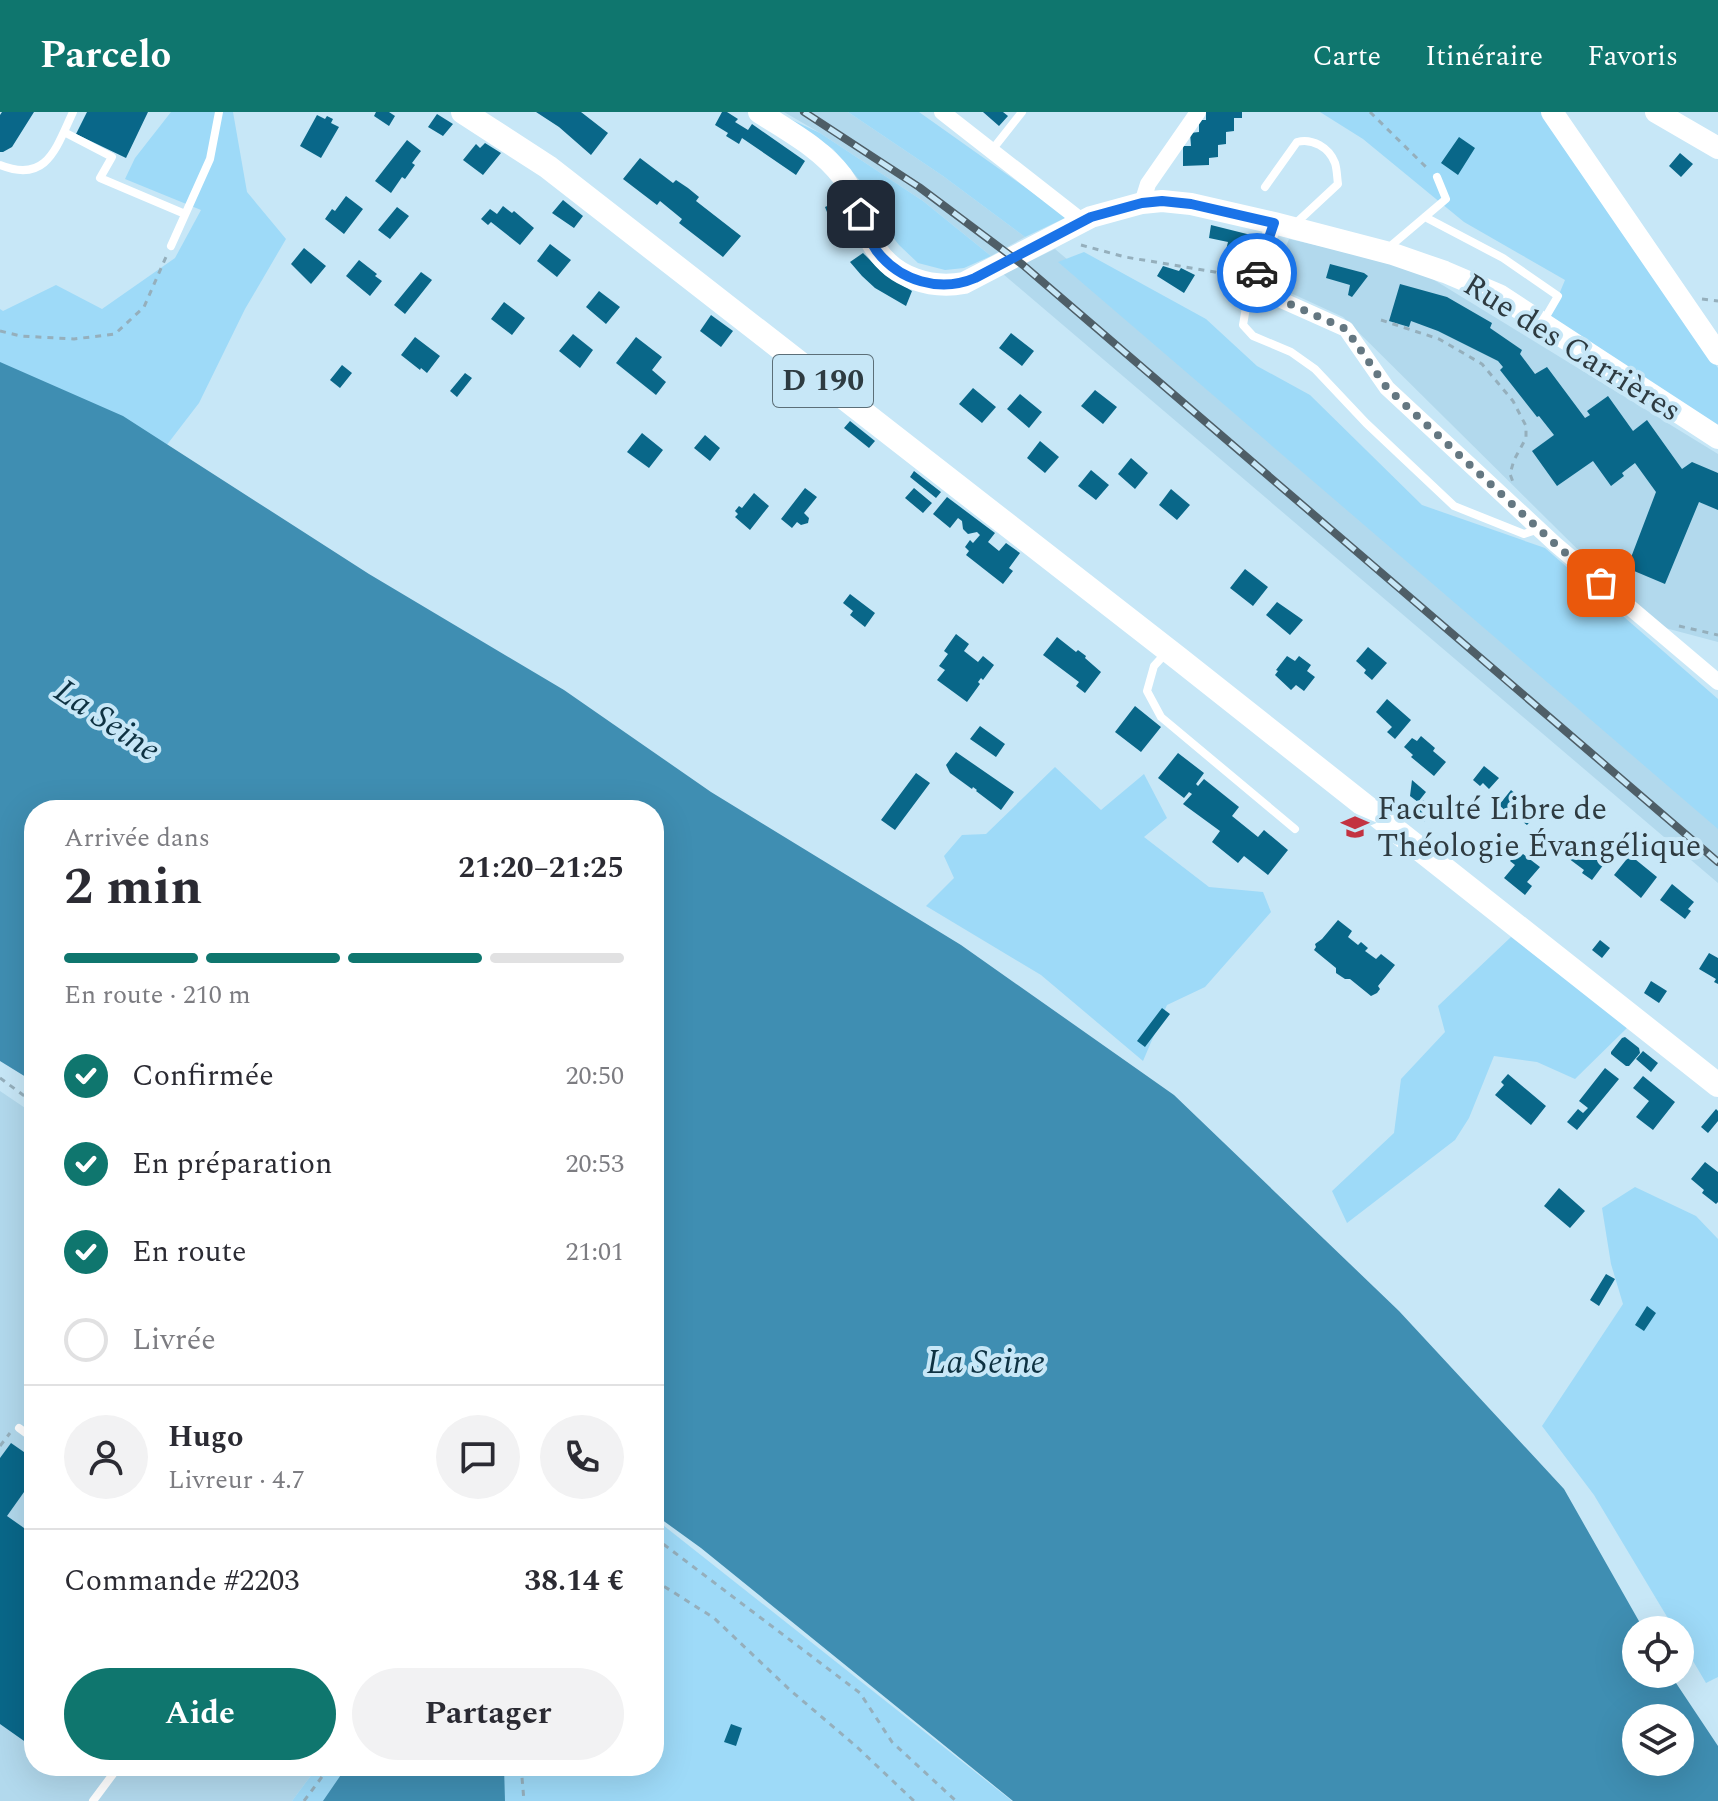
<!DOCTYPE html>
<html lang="fr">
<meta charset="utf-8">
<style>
:root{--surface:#fff;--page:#f2f2f3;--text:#2b2b33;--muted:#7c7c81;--line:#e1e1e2;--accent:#0f766e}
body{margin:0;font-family:Spectral,serif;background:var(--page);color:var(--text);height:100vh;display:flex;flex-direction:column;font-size:30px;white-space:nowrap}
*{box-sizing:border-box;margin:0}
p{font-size:26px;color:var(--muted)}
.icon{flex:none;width:44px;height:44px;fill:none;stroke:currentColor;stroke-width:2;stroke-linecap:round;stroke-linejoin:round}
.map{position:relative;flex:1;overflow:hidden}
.sheet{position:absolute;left:24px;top:688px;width:640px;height:976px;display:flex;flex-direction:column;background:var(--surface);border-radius:32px;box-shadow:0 8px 32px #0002}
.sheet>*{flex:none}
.buttons{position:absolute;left:1622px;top:1504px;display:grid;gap:16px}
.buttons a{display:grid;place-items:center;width:72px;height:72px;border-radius:50%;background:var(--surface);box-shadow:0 8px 32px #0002;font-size:40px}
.pin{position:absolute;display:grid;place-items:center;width:68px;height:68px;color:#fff;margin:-34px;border-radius:16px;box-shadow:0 4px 12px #0006}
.courier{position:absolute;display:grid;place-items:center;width:80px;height:80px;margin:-40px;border:6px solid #1a73e8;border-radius:50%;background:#fff;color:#222;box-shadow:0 2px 10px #0007}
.summary em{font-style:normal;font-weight:700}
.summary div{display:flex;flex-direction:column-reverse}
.summary{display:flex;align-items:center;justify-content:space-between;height:136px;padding:0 40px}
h1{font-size:52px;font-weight:700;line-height:60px}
.bar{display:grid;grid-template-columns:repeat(4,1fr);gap:12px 8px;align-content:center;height:96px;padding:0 40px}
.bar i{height:10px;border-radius:6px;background:var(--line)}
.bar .on{background:var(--accent)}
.bar p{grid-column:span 4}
.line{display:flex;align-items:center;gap:20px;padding:0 40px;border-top:2px solid var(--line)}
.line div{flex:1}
.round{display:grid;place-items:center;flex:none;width:84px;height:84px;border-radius:42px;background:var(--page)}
ol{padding:0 40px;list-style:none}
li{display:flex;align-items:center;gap:24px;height:88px}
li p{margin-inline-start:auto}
li .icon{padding:8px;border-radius:50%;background:var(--accent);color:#fff;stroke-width:4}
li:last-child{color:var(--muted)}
li i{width:44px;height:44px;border:4px solid var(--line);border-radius:50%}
.cta{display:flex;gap:16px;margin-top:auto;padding:16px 40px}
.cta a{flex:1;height:92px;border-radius:48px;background:var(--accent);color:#fff;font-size:32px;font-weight:700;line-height:92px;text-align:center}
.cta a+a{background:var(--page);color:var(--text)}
header{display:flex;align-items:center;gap:48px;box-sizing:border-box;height:112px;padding:0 40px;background:var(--accent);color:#fff}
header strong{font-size:38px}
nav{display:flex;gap:44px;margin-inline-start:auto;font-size:28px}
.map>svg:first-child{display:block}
</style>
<header>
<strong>Parcelo</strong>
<nav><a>Carte</a><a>Itinéraire</a><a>Favoris</a></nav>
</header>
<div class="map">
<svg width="1718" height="1689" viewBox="0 0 1718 1689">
<rect width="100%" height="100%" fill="#c7e7f7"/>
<path fill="#b2d9ed" d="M784,0H848L943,64L1025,125L991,144L923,89L820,21Z
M1289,127L1413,155L1718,342V530L1654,513L1343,205L1271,172Z
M1055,137L1718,698V771L1003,162Z
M0,979L34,1002V1654H318L292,1689H0Z"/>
<path fill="#9edaf8" d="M171,0H233L247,80L286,127L245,197L199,291L156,347L0,269V197L3,199L56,173L102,197L175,146L201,98L125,67L135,46Z
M775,0L820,21L923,89L991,144L964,156L945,158L918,151L899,133L874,101L861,70L833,37Z
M848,0H919L1067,105L1025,125L943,64Z
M1320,0H1542L1718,256V315L1550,204L1565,168L1464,110L1363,27Z
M1084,140L1206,207L1257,254L1310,283L1422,393L1545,436L1718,587V717L1058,150Z
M1055,655L1101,698L1144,662L1167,706L1144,725L1209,775L1263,780L1271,800L1205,875L1167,893L1143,949L1041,863L926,794L954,766L944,744L962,723L986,722Z
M1511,825L1628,915L1575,967L1537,950L1494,944L1469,1006L1455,1028L1347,1111L1332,1079L1394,1021L1401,967L1445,920L1438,894Z
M1635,1075L1696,1104L1718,1127V1565L1706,1571L1680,1527V1518H1675L1594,1383L1542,1314L1623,1192L1611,1152L1602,1096Z
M654,1406L1012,1689H292L318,1654H654Z"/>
<path fill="#3f8eb2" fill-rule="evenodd" d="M0,250L123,304L369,462L564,578L711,680L961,833L1174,983L1399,1199L1564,1377L1644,1518H1636V1562H1670L1718,1634V1689H1013L701,1436L654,1402V698H34V970L0,949ZM1636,1606H1680V1650H1636Z
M347,1654H504L505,1689H323Z"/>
<path fill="#096789" d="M2,0H34L12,35L3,40H0V3Z
M87,0H148L126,46L76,22Z
M376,0H389L395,4L389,14L374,4Z
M536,0H581L608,21L591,43L559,15Z
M722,0H727L738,7L735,10L748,18L752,12L805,49L796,63L742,26L739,32L726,24L728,21L715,13Z
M983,0H1003L1008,4L999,14Z
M1206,0H1242V6H1234V19L1226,20V32L1218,33V45L1209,46V53L1183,54V34H1191L1190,21L1199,20V8H1206Z
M437,2L453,12L443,24L428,15Z
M317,3L325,7L327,4L333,7L331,11L339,15L321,46L300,34Z
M1459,25L1475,36L1458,63L1441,51Z
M407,28L421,39L412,51L415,53L405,67L402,65L391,81L375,69Z
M485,31L501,41L483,63L463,48L476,32L480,36Z
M1680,41L1693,52L1681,65L1669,54Z
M640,46L673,71L676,68L688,76L699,85L696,89L741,124L723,145L679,111L682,107L660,89L657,93L623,67Z
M346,84L363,97L344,122L325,107L332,97L335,99Z
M563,88L583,104L574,116L552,101Z
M841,88L853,119L837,125L825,95Z
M503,94L512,101L514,99L534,116L520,133L491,110L488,113L481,107L490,97L497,102Z
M397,95L409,104L390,127L378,118Z
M1211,113L1251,123L1244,151L1224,146L1228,130L1209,126Z
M550,132L571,148L557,165L537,149Z
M304,136L326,154L311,172L291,152Z
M863,141L885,163L912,179L906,194L875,176L862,164L850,150Z
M359,148L377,162L375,164L382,169L370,184L346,164Z
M1330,152L1364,161L1368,164L1352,185L1348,183L1350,173L1326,166Z
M1163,154L1179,159L1181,156L1195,163L1184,181L1157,164Z
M421,160L432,168L405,202L394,193Z
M1400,172L1447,185L1492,211L1490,216L1522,238L1520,242L1535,262L1547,255L1585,306L1590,303L1587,299L1608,284L1633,319L1647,308L1682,357L1692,350L1718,361V398L1699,390L1665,472L1627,456L1656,380L1635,351L1622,361L1624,364L1611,374L1593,349L1557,374L1532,339L1554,323L1539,304L1537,305L1500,258L1503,255L1498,249L1438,219L1411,209L1409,215L1389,209Z
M599,179L620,195L606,212L586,195Z
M504,190L525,206L512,223L491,207Z
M711,203L733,219L721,235L700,219Z
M1011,221L1034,239L1022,254L999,236Z
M573,222L593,238L580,256L559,239Z
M415,225L440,244L427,261L421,256L420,258L401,243Z
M636,225L662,245L652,258L666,270L656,283L616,251Z
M342,253L352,261L340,276L330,268Z
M465,261L472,266L457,285L450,279Z
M787,261L796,268L785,281L777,275Z
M973,276L996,295L982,311L959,292Z
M1095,278L1117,295L1103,312L1081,294Z
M1020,282L1042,300L1029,316L1007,297Z
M850,309L875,329L869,336L844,316Z
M642,321L663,338L649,356L627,340Z
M705,323L720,336L710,349L694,336Z
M1040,329L1059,345L1045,361L1027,346Z
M1131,346L1148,361L1135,377L1118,362Z
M1091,358L1109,373L1096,388L1078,374Z
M914,359L941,380L936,386L910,365Z
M805,376L817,385L804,401L809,406L808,411L801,413L797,410L792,416L781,407Z
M914,376L932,391L923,401L905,386Z
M1171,377L1190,393L1177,408L1159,393Z
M754,381L769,394L750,418L735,405L738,402L735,399L739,394L742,396Z
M947,385L995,421L988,430L999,439L1006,431L1020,441L1009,456L1013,459L1003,472L966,443L969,439L965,435L970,428L973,431L980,423L977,420L968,422L963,417L962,409L958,406L950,416L933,402Z
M1245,457L1268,475L1253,494L1230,476Z
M850,482L875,501L865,515L850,503L853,499L843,491Z
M1277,490L1303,508L1290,523L1266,503Z
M956,522L969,532L964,539L978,550L983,544L994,553L983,568L981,566L978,570L980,572L967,590L937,568L945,558L939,554L948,542L944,539Z
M1057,525L1076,540L1078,538L1086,544L1085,546L1101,560L1085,581L1076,574L1079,570L1043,543Z
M1368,535L1387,551L1372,568L1364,561L1366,558L1356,549Z
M1287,544L1295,549L1299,544L1311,553L1307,559L1315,565L1304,579L1296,573L1291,578L1275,563L1278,559L1276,558Z
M1387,587L1411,608L1395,627L1387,620L1392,615L1376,600Z
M1135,594L1161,615L1141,640L1115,620Z
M980,614L1005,632L996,645L970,627Z
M1421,624L1435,636L1433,639L1446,650L1434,664L1411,645L1413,643L1404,635L1412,626L1417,629Z
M956,640L1014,680L1001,698L976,679L977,678L973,675L972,677L950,661L946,653Z
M1178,641L1204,661L1196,672L1198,674L1204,667L1239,695L1232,704L1258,725L1264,718L1288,738L1268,763L1244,744L1238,751L1212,730L1220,719L1183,692L1192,682L1189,680L1184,686L1158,666Z
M1484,654L1499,666L1489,677L1483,671L1480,674L1473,668Z
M916,661L930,671L895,718L881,708Z
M1412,668L1426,680L1418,690L1410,684Z
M1511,678L1538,701L1527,713L1518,706L1516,708L1499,693Z
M1423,688L1435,697L1424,710L1413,700Z
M1580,729L1607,748L1592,768L1582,761L1584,758L1568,746Z
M1516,742L1520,745L1523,742L1540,755L1527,770L1532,774L1525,783L1504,766L1515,753L1510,749Z
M1630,743L1657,765L1641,786L1614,763Z
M1672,772L1694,790L1688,797L1691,799L1685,807L1660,788Z
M1338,808L1352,819L1348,825L1358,833L1361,830L1368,836L1365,839L1376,847L1381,842L1395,853L1378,874L1380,877L1377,881L1371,884L1350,867H1345L1336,861V856L1314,838L1316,835L1315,832L1322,827Z
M1600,828L1610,836L1602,846L1592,838Z
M1709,841L1718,846V872L1714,870L1716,867L1699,857Z
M1651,869L1667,879L1659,891L1644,881Z
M1162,896L1170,902L1145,935L1137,929Z
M1625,925L1639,936L1640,941L1629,954H1626L1611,942V940L1622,926Z
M1643,939L1658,951L1651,960L1636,947Z
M1605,956L1619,967L1577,1018L1567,1010L1578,997L1583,1001L1588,996L1579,989Z
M1508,962L1546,994L1531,1013L1495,983L1504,973L1501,970Z
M1643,964L1675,990L1653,1018L1636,1005L1649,989L1633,976Z
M1716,997L1718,999V1009L1708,1021L1701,1015Z
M1705,1050L1718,1060V1090L1716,1092L1702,1081L1704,1078L1691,1067Z
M1559,1076L1585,1099L1570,1116L1544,1094Z
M1606,1162L1615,1167L1599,1194L1590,1188Z
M1647,1194L1656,1201L1644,1219L1635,1213Z
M11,1331L34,1347V1366L7,1404L34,1423V1636L0,1612V1346Z
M731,1612L742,1616L736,1634L724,1630Z"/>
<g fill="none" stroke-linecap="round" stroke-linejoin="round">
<path stroke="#95afbc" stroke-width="3" stroke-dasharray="6 6" stroke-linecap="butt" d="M1370,0L1427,56
M1081,133L1125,145L1215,160L1237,169
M1702,187L1718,189
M1381,208L1439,227L1482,252L1513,289L1526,314V326L1514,348L1510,362L1513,370
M0,219L21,224L74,227L115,222L144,195L166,145
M1679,514L1718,523
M0,966L34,991
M0,1334L10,1321
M654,1425L860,1581L892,1630L956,1689
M654,1468L714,1506L790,1578L857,1635L914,1689
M521,1654L524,1689
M304,1689L330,1654"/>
<path stroke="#fff" stroke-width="8" d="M64,20L112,45L100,66L185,102
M992,38L1022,0
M0,53C47,72 56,36 73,0
M1265,75L1297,30C1312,26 1329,35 1335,51C1337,57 1337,65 1338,72L1295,112
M1425,105L1503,146L1558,184L1544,208
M171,134L210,47L219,0
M1387,137L1446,87L1437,65
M1252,175L1248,184L1243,213L1253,224L1291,240L1315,257L1366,311L1454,394L1524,422L1539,417
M1165,542L1154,554L1147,579L1161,605L1295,717
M19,1316L34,1327
M34,1386L31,1397L34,1401
M93,1689L119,1654"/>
<path stroke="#fff" stroke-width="16" d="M942,0L1083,110
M1142,91L1148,72L1198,0
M1274,111L1252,175L1346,217L1387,276L1555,432L1718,570"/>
<path stroke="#fff" stroke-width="22" d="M759,0C788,19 821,36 842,64C859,87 861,116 876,137C895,166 931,177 964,171L1091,105L1142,91L1162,89L1191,92L1274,111L1393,142L1445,160L1499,183L1718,326
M1552,0L1718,242
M1656,0L1718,36"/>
<path stroke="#fff" stroke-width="24" d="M463,0L548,55L1178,546L1718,973"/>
<g stroke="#4e5e67" stroke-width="8">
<path id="rail" d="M804,0L919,75L1023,153L1718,750"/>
</g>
<use href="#rail" stroke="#c7e7f7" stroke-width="5" stroke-dasharray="15" stroke-linecap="butt"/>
</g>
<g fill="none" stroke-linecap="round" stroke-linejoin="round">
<path stroke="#647781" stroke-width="8" stroke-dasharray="0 14.4" d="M1257,161L1252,175L1346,217L1387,276L1555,432L1601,471"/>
<path stroke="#1a73e8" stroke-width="10" d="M861,102C865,114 869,128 876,138C899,169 940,181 975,166L1091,105L1142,91L1162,89L1191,92L1274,111L1257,161"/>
</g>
<defs>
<g id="university-bare" transform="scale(2.16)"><path d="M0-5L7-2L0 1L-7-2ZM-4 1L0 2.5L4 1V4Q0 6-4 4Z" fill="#c33241" stroke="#c7e7f7" stroke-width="2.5" paint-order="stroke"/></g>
</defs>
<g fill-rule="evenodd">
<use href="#university-bare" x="1355" y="715"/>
</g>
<g text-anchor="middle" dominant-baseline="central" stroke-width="8" stroke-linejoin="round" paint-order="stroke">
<rect fill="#c7e7f7" stroke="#5c6f78" stroke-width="2" x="773" y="243" width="100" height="52" rx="6"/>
<g font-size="30" font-weight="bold" fill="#2e3b41">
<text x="823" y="269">D 190</text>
</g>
<g font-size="32" fill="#2e3b41" stroke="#c7e7f7">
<text transform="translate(1572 236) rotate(32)">Rue des Carrières</text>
</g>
<g font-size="32" fill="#2e3b41" stroke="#c7e7f7" text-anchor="start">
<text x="1377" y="697">Faculté Libre de<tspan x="1377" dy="37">Théologie Évangélique</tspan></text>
</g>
<g font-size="34" font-style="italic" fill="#0e3242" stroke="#c7e7f7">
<text transform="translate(107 609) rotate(34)">La Seine</text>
<text x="986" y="1251">La Seine</text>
</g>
</g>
</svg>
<div class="buttons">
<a><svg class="icon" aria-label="locate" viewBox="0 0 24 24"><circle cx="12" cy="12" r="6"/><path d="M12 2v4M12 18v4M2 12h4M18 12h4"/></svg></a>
<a><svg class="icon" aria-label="layers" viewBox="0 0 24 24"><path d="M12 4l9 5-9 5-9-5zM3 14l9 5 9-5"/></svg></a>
</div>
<div class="pin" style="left:1601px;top:471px;background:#ea580c"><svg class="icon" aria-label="bag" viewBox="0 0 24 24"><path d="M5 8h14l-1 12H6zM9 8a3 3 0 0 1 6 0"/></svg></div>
<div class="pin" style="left:861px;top:102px;background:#1f2937"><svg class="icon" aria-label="home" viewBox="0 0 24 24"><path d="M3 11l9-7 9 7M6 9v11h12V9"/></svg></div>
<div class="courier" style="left:1257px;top:161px"><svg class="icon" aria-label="car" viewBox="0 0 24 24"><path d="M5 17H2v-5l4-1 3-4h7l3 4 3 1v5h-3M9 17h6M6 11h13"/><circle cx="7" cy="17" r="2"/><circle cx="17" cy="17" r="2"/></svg></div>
<section class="sheet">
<div class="summary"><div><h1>2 min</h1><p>Arrivée dans</p></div><em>21:20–21:25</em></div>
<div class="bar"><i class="on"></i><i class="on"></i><i class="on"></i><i></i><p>En route · 210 m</p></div>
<ol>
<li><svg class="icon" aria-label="check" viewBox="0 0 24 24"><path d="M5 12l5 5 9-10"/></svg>Confirmée<p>20:50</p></li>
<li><svg class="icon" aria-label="check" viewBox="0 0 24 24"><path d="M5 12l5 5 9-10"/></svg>En préparation<p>20:53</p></li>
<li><svg class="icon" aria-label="check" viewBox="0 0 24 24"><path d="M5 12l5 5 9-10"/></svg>En route<p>21:01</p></li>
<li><i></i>Livrée</li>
</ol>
<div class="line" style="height:144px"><a class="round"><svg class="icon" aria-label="person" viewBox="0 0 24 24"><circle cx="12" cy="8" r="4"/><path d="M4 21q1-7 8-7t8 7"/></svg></a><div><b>Hugo</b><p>Livreur · 4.7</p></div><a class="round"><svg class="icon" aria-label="chat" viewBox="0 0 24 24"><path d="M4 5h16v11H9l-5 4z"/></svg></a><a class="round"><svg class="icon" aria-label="phone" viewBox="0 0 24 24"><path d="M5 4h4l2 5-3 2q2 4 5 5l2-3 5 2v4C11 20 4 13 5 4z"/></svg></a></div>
<div class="line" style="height:104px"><div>Commande #2203</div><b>38.14 €</b></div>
<div class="cta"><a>Aide</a><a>Partager</a></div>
</section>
</div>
